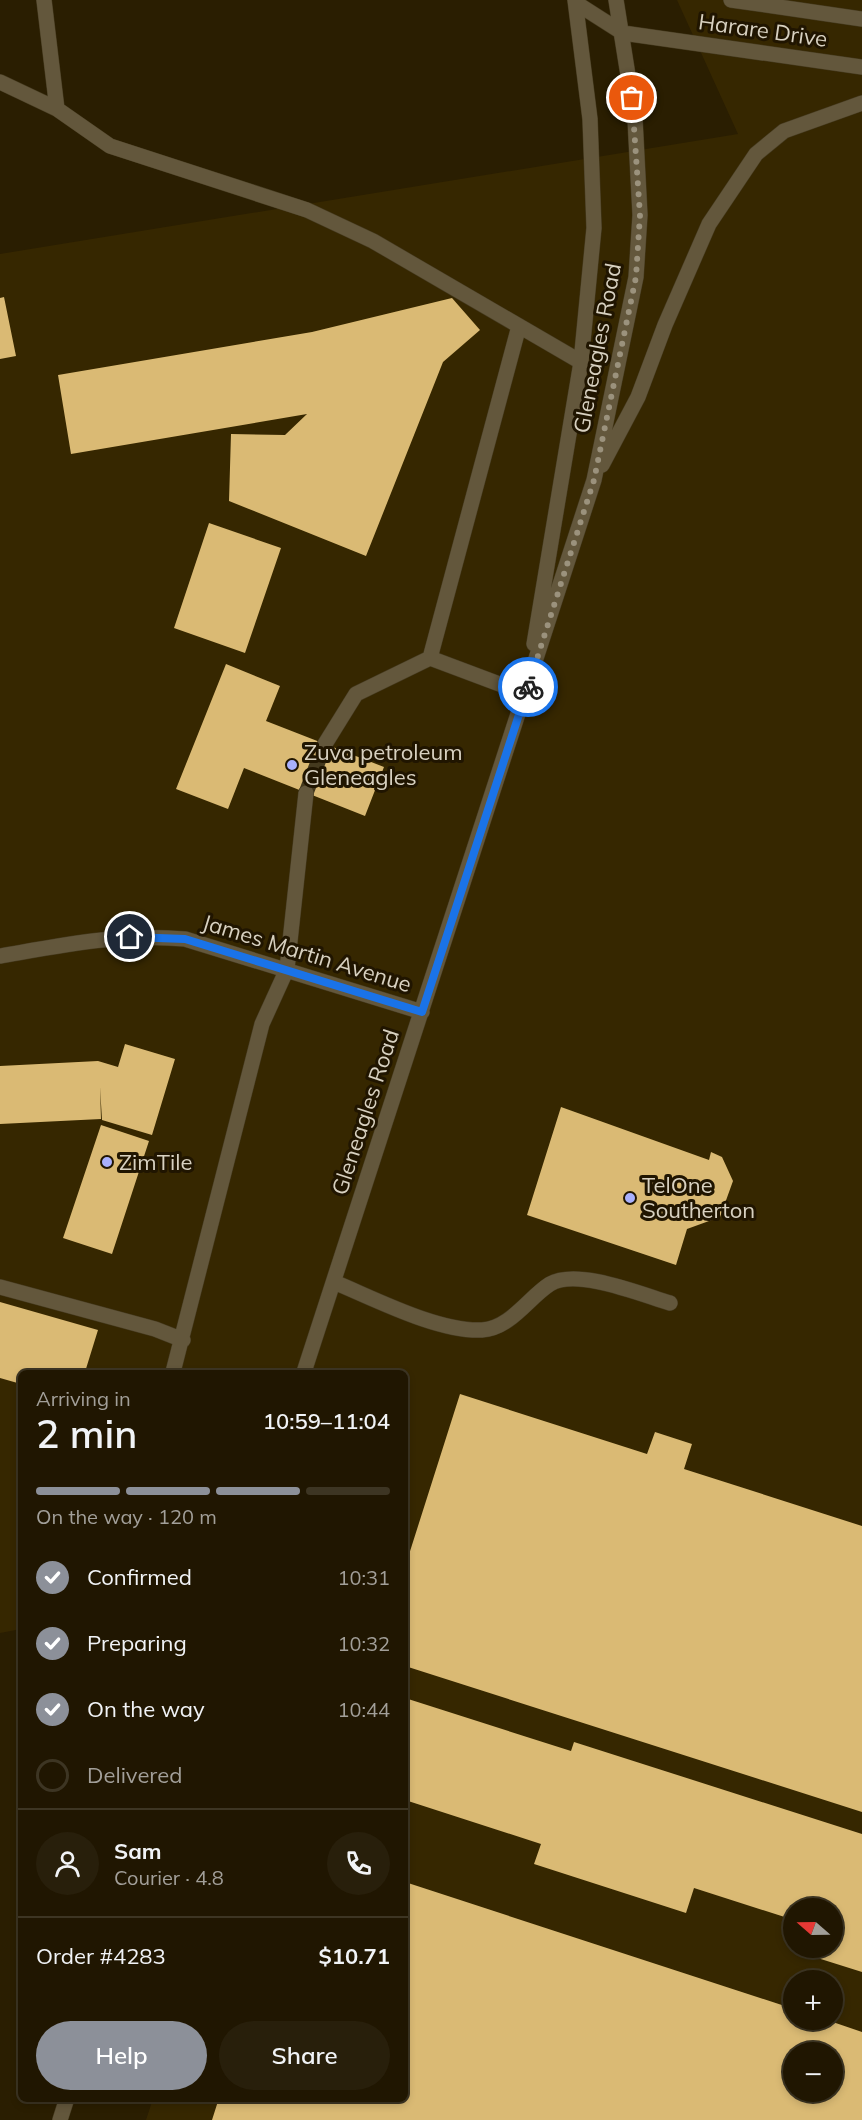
<!DOCTYPE html>
<meta charset="utf-8">
<style>
:root{--surface:#201601;--page:#281f0b;--text:#f1f3f6;--muted:#a29f99;--line:#3d3523;--accent:#8c9099}
body{margin:0;font-family:Mulish,sans-serif;background:var(--page);color:var(--text);height:100vh;display:flex;flex-direction:column;font-size:22px;white-space:nowrap}
*{box-sizing:border-box;margin:0}
p{font-size:20px;color:var(--muted)}
.icon{flex:none;width:33px;height:33px;fill:none;stroke:currentColor;stroke-width:2;stroke-linecap:round;stroke-linejoin:round}
.map{position:relative;flex:1;overflow:hidden}
.details{position:absolute;left:18px;top:1370px;width:390px;height:732px;display:flex;flex-direction:column;background:var(--surface);border-radius:9px;box-shadow:0 3px 9px #0003,0 0 0 2px var(--line)}
.details>*{flex:none}
.needle{width:39px;rotate:290deg}
.fabs{position:absolute;left:783px;top:1898px;display:grid;gap:12px}
.fabs a{display:grid;place-items:center;width:60px;height:60px;border-radius:50%;background:var(--surface);box-shadow:0 3px 9px #0003,0 0 0 2px var(--line);font-size:30px}
.pin{position:absolute;display:grid;place-items:center;width:51px;height:51px;color:#fff;margin:-26px;border:3px solid #fff;border-radius:50%;box-shadow:0 2px 6px #0007}
.courier{position:absolute;display:grid;place-items:center;width:60px;height:60px;margin:-30px;border:4px solid #1a73e8;border-radius:50%;background:#fff;color:#222;box-shadow:0 2px 8px #0007}
.summary em{font-style:normal;font-weight:600}
.summary div{display:flex;flex-direction:column-reverse}
.summary{display:flex;align-items:center;justify-content:space-between;height:102px;padding:0 18px}
h1{font-size:39px;font-weight:600;line-height:45px}
.bar{display:grid;grid-template-columns:repeat(4,1fr);gap:9px 6px;align-content:center;height:72px;padding:0 18px}
.bar i{height:8px;border-radius:4px;background:var(--line)}
.bar .active{background:var(--accent)}
.bar p{grid-column:span 4}
.line{display:flex;align-items:center;gap:15px;padding:0 18px;border-top:2px solid var(--line)}
.line div{flex:1}
.round{display:grid;place-items:center;flex:none;width:63px;height:63px;border-radius:32px;background:var(--page)}
ol{padding:0 18px;list-style:none}
li{display:flex;align-items:center;gap:18px;height:66px}
li p{margin-inline-start:auto}
li .icon{padding:6px;border-radius:50%;background:var(--accent);color:#fff;stroke-width:4}
li:last-child{color:var(--muted)}
li i{width:33px;height:33px;border:3px solid var(--line);border-radius:50%}
.cta{display:flex;gap:12px;margin-top:auto;padding:12px 18px}
.cta a{flex:1;height:69px;border-radius:36px;background:var(--accent);color:#fff;font-size:24px;font-weight:600;line-height:69px;text-align:center}
.cta a+a{background:var(--page);color:var(--text)}
.map>svg:first-child{display:block}
</style>
<div class="map">
<svg width="862" height="2120" viewBox="0 0 862 2120">
<rect width="100%" height="100%" fill="#2a1e01"/>
<path fill="#362700" fill-rule="evenodd" d="M677,0H862V2120H146L153,2099L405,2098V1372H21V1629L0,1633V254L738,134ZM794,1908H832V1947H794ZM794,1980H832V2019H794ZM794,2052H832V2091H794Z"/>
<path fill="#daba74" fill-rule="evenodd" d="M4,297L16,356L0,359V298Z
M452,298L480,330L443,362L366,556L229,501L231,434L285,435L307,414L71,454L58,375L312,332Z
M209,523L281,548L245,653L174,628Z
M226,664L280,686L266,721L384,767L365,816L244,768L228,809L176,789Z
M125,1044L175,1059L152,1135L102,1120L100,1087L101,1119L0,1124V1066L98,1061L118,1067Z
M561,1107L709,1160L711,1152L722,1157L733,1181L720,1217L687,1229L676,1265L527,1215Z
M101,1125L149,1141L112,1254L63,1238Z
M0,1302L98,1330L85,1372H21V1384L0,1378Z
M460,1394L647,1454L655,1432L692,1444L684,1469L862,1526V1812L405,1666V1567Z
M405,1698L571,1751L574,1742L862,1834V1972L808,1955L810,1947H832V1908H794V1920L694,1888L686,1913L534,1864L541,1844L405,1800Z
M405,1882L794,2009V2019H824L862,2032V2120H212L219,2098H405ZM794,2052H832V2091H794Z"/>
<g fill="none" stroke-linecap="round" stroke-linejoin="round">
<path stroke="#44391e" stroke-width="15" stroke-dasharray="15 8" stroke-linecap="butt" d="M306,793L325,744"/>
<g stroke="#463b20" stroke-width="16">
<path id="minor" d="M44,0L57,109
M731,0L862,19
M576,3L623,33L862,67
M0,82L57,109L110,146L307,210L373,241L581,362
M602,465L638,397L665,325L709,224L756,154L784,131L862,103
M534,644L581,362L594,228L590,119L575,0
M430,658L519,326
M325,744L356,694L430,658L526,694
M0,956C64,945 121,933 185,939L422,1012
M334,1282C375,1299 438,1332 482,1330C511,1328 529,1297 550,1284C577,1268 640,1294 670,1303
M0,1287L155,1329L183,1340
M173,1372L262,1024L287,969L306,793
M304,1372L594,480L636,277L640,215L635,119L616,0
M60,2120L67,2098"/>
</g>
<use href="#minor" stroke="#63573c" stroke-width="15"/>
</g>
<g fill="none" stroke-linecap="round" stroke-linejoin="round">
<path stroke="#9b927d" stroke-width="6" stroke-dasharray="0 10.8" d="M528,687L594,480L636,277L640,215L632,98"/>
<path stroke="#1a73e8" stroke-width="8" d="M130,937L185,939L422,1012L528,687"/>
</g>
<g fill="#a9b0fc" stroke="#201500" stroke-width="2">
<circle cx="292" cy="765" r="6"/>
<circle cx="107" cy="1162" r="6"/>
<circle cx="630" cy="1198" r="6"/>
</g>
<g text-anchor="middle" dominant-baseline="central" stroke-width="6" stroke-linejoin="round" paint-order="stroke">
<g font-size="22" fill="#d8d1c0" stroke="#201500">
<text transform="translate(763 30) rotate(8)">Harare Drive</text>
<text transform="translate(597 348) rotate(-79)">Gleneagles Road</text>
<text transform="translate(307 953) rotate(17)">James Martin Avenue</text>
<text transform="translate(365 1112) rotate(-72)">Gleneagles Road</text>
</g>
<g font-size="22" fill="#d8d1c0" stroke="#201500" text-anchor="start">
<text x="304" y="752">Zuva petroleum<tspan x="304" dy="25">Gleneagles</tspan></text>
<text x="119" y="1162">ZimTile</text>
<text x="642" y="1185">TelOne<tspan x="642" dy="25">Southerton</tspan></text>
</g>
</g>
</svg>
<div class="fabs">
<a><svg class="needle" viewBox="-14 -14 28 28"><path d="M0-13l5 13h-10z" fill="#e53935"/><path d="M0 13l5-13h-10z" fill="#a29f99"/></svg></a>
<a>+</a>
<a>−</a>
</div>
<div class="pin" style="left:632px;top:98px;background:#ea580c"><svg class="icon" aria-label="bag" viewBox="0 0 24 24"><path d="M5 8h14l-1 12H6zM9 8a3 3 0 0 1 6 0"/></svg></div>
<div class="pin" style="left:130px;top:937px;background:#1f2937"><svg class="icon" aria-label="home" viewBox="0 0 24 24"><path d="M3 11l9-7 9 7M6 9v11h12V9"/></svg></div>
<div class="courier" style="left:528px;top:687px"><svg class="icon" aria-label="bike" viewBox="0 0 24 24"><circle cx="6" cy="16" r="4"/><circle cx="18" cy="16" r="4"/><path d="M6 16l4-8h5l3 8M10 8l3 8H6M13 5h3"/></svg></div>
<section class="details">
<div class="summary"><div><h1>2 min</h1><p>Arriving in</p></div><em>10:59–11:04</em></div>
<div class="bar"><i class="active"></i><i class="active"></i><i class="active"></i><i></i><p>On the way · 120 m</p></div>
<ol>
<li><svg class="icon" aria-label="check" viewBox="0 0 24 24"><path d="M5 12l5 5 9-10"/></svg>Confirmed<p>10:31</p></li>
<li><svg class="icon" aria-label="check" viewBox="0 0 24 24"><path d="M5 12l5 5 9-10"/></svg>Preparing<p>10:32</p></li>
<li><svg class="icon" aria-label="check" viewBox="0 0 24 24"><path d="M5 12l5 5 9-10"/></svg>On the way<p>10:44</p></li>
<li><i></i>Delivered</li>
</ol>
<div class="line" style="height:108px"><a class="round"><svg class="icon" aria-label="person" viewBox="0 0 24 24"><circle cx="12" cy="8" r="4"/><path d="M4 21q1-7 8-7t8 7"/></svg></a><div><b>Sam</b><p>Courier · 4.8</p></div><a class="round"><svg class="icon" aria-label="phone" viewBox="0 0 24 24"><path d="M5 4h4l2 5-3 2q2 4 5 5l2-3 5 2v4C11 20 4 13 5 4z"/></svg></a></div>
<div class="line" style="height:78px"><div>Order #4283</div><b>$10.71</b></div>
<div class="cta"><a>Help</a><a>Share</a></div>
</section>
</div>
